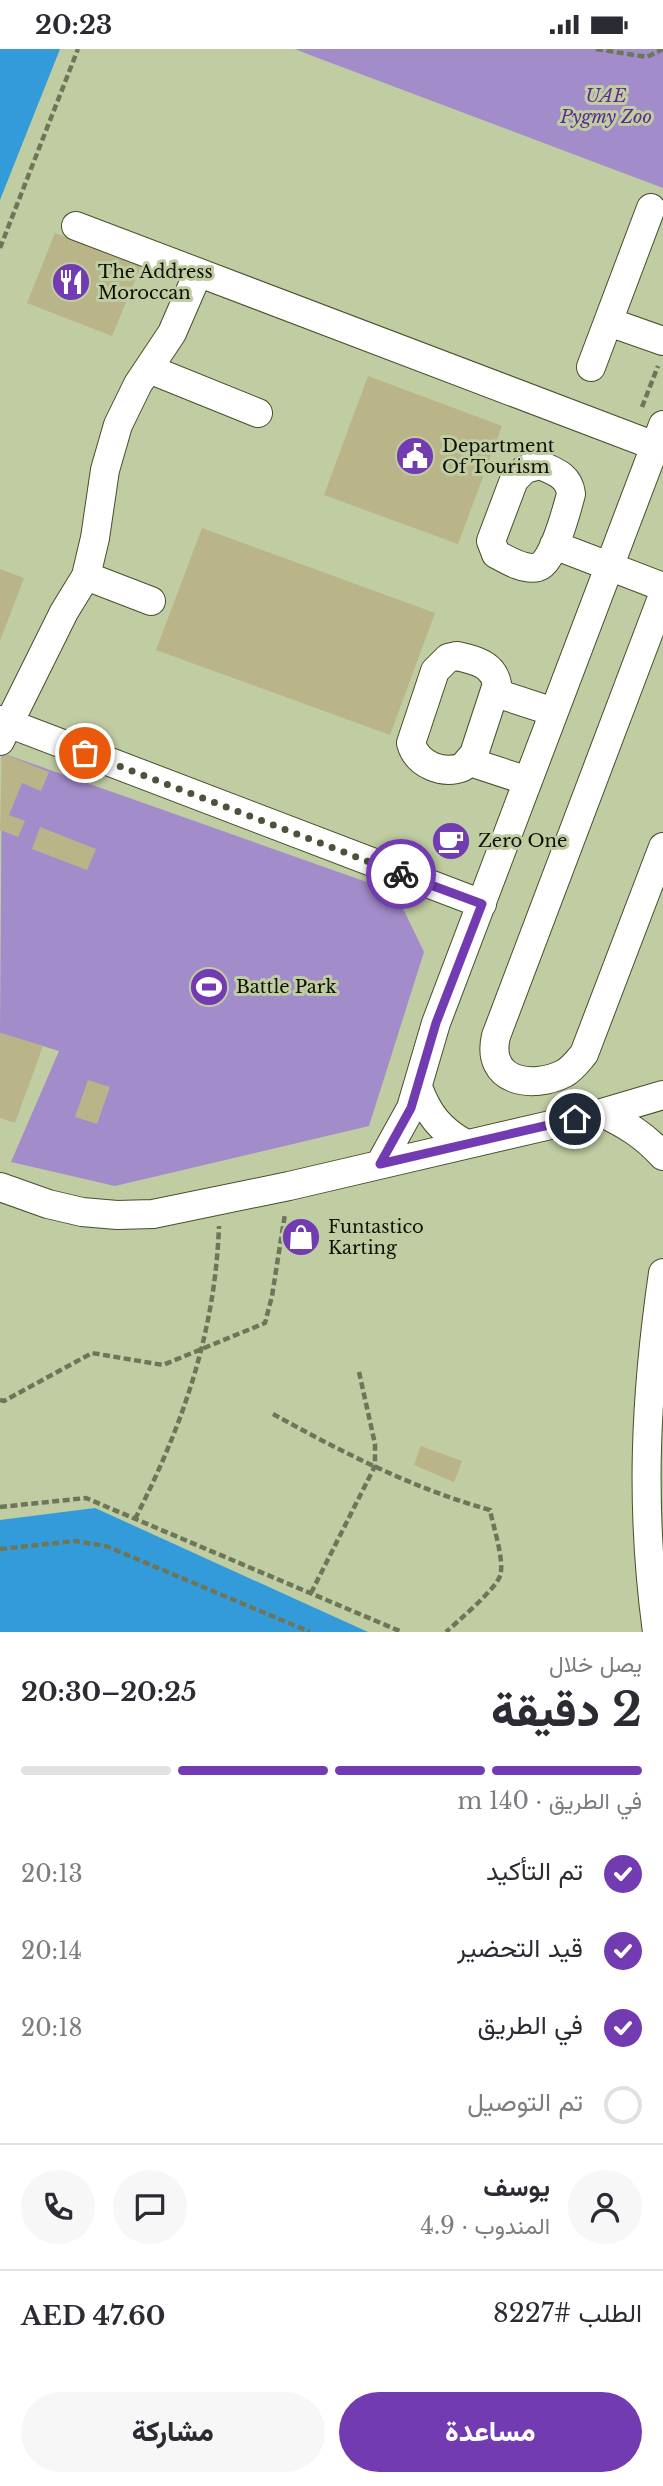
<!DOCTYPE html>
<html lang="ar">
<meta charset="utf-8">
<style>
:root{--surface:#fff;--page:#f7f7f7;--text:#2b2b33;--muted:#7c7c81;--line:#e1e1e2;--accent:#723bb1}
body{margin:0;font-family:"Libre Baskerville",Vazirmatn,serif;background:var(--page);color:var(--text);direction:rtl;height:100vh;display:flex;flex-direction:column;font-size:26px;white-space:nowrap}
*{box-sizing:border-box;margin:0}
p{font-size:23px;color:var(--muted)}
.icon{flex:none;width:38px;height:38px;fill:none;stroke:currentColor;stroke-width:2;stroke-linecap:round;stroke-linejoin:round}
.map{position:relative;height:1583px;overflow:hidden;direction:ltr}
.side{display:flex;flex-direction:column;background:var(--surface);flex:1}
.side>*{flex:none}
.pin{position:absolute;display:grid;place-items:center;width:60px;height:60px;color:#fff;margin:-30px;border:4px solid #fff;border-radius:50%;box-shadow:0 2px 7px #0007}
.courier{position:absolute;display:grid;place-items:center;width:70px;height:70px;margin:-35px;border:5px solid #723bb1;border-radius:50%;background:#fff;color:#222;box-shadow:0 2px 9px #0007}
.overview em{font-style:normal;font-weight:800}
.overview div{display:flex;flex-direction:column-reverse}
.overview{display:flex;align-items:center;justify-content:space-between;height:119px;padding:0 21px}
h1{font-size:46px;font-weight:800;line-height:52px}
.bar{display:grid;grid-template-columns:repeat(4,1fr);gap:10px 7px;align-content:center;height:84px;padding:0 21px}
.bar i{height:9px;border-radius:5px;background:var(--line)}
.bar .on{background:var(--accent)}
.bar p{grid-column:span 4}
.line{display:flex;align-items:center;gap:18px;padding:0 21px;border-top:2px solid var(--line)}
.line div{flex:1}
.round{display:grid;place-items:center;flex:none;width:74px;height:74px;border-radius:37px;background:var(--page)}
ol{padding:0 21px;list-style:none}
li{display:flex;align-items:center;gap:21px;height:77px}
li p{margin-inline-start:auto}
li .icon{padding:7px;border-radius:50%;background:var(--accent);color:#fff;stroke-width:4}
li:last-child{color:var(--muted)}
li i{width:38px;height:38px;border:4px solid var(--line);border-radius:50%}
.primary-button{display:flex;gap:14px;margin-top:auto;padding:14px 21px}
.primary-button a{flex:1;height:80px;border-radius:42px;background:var(--accent);color:#fff;font-size:28px;font-weight:800;line-height:80px;text-align:center}
.primary-button a+a{background:var(--page);color:var(--text)}
.status{display:flex;justify-content:space-between;align-items:center;height:49px;padding:0 35px;background:var(--surface);direction:ltr}
.status svg{height:19px;fill:currentColor}
.map>svg:first-child{display:block}
</style>
<div class="status"><b>20:23</b><svg viewBox="0 0 49 12"><path d="M0 12V9h3v3zM5 12V6h3v6zM10 12V3h3v9zM15 12V0h3v12zM26 1h20v11H26zM47 4h2v5h-2z"/></svg></div>
<div class="map">
<svg width="663" height="1583" viewBox="0 0 663 1583">
<rect width="100%" height="100%" fill="#c0cca2"/>
<path fill="#a38cca" d="M295,0H663V139L310,6Z
M2,704L395,843L424,903L369,1077L115,1137L11,1113L59,1002L0,984Z"/>
<path fill="#349bdb" d="M0,0H60L0,151Z
M95,1459L368,1583H0V1471Z"/>
<path fill="#bab489" d="M55,184L141,217L112,287L27,254Z
M368,327L502,377L458,495L324,446Z
M202,479L435,564L390,686L156,601Z
M0,520L24,529L0,592Z
M2,704L49,723L41,742L22,734L9,766L25,772L18,788L0,781Z
M40,778L96,800L87,821L32,800Z
M464,779L470,800L441,808L435,788Z
M0,984L43,997L15,1074L0,1069Z
M88,1031L110,1038L97,1075L75,1068Z
M296,1181L307,1182V1196L294,1195Z
M421,1397L462,1412L454,1433L414,1416Z"/>
<g fill="none" stroke-linecap="round" stroke-linejoin="round">
<g stroke="#464f2a" stroke-width="30">
<path id="minor" d="M76,177L655,397
M609,273L663,292
M591,318L651,159
M149,320L258,364
M540,416C556,423 569,427 571,445C567,460 553,514 538,518C525,522 507,511 496,505L491,492L514,431L525,420Z
M554,496L663,538
M86,527L151,552
M663,546L496,987C485,1033 532,1041 565,1024C573,1019 578,1012 584,1005L663,798
M457,607C475,611 493,615 497,635L474,705L463,718C443,726 417,716 411,694L435,622L448,609Z
M496,644L554,663
M0,671L482,855
M0,692L64,563L86,527L95,489L105,421L118,376L138,335L172,284L198,224
M470,713L528,732
M418,1038C428,1065 440,1081 466,1095
M602,1064C626,1075 645,1087 663,1107
M380,1115L411,1059L436,974L663,376
M0,1138L48,1155L82,1163L117,1166L153,1165L289,1137L602,1064L663,1046
M657,1583C640,1458 645,1348 663,1224"/>
</g>
<path stroke="#6e7659" stroke-width="4.5" stroke-dasharray="7 3.5" stroke-linecap="butt" d="M596,0L647,8L663,0
M0,199L78,0
M642,358L658,317
M0,1351L4,1352L92,1304L163,1316L265,1274L272,1247L285,1165
M273,1365C342,1403 414,1440 490,1461C493,1477 505,1512 500,1527C495,1541 458,1572 446,1583
M0,1458L86,1449L402,1583
M135,1470C183,1376 215,1284 219,1177
M0,1500L75,1492L106,1497L310,1583
M311,1544L375,1417V1395L359,1323"/>
<use href="#minor" stroke="#fff" stroke-width="28"/>
</g>
<g fill="none" stroke-linecap="round" stroke-linejoin="round">
<path stroke="#4c533b" stroke-width="7" stroke-dasharray="0 12.6" d="M85,704L401,825"/>
<path stroke="#723bb1" stroke-width="9" d="M401,825L482,855L436,974L411,1059L380,1115L575,1070"/>
</g>
<defs>
<g id="restaurant-disc" transform="scale(2.0125)"><circle r="9.5" fill="#723bb1" stroke="#c0cca2"/><path d="M-5-6h1v4h1v-4h1v4h1v-4h1v5L-1.5 .5V6h-2V.5L-5-1ZM5-6V6H3V1.5H1.5Q1.5-4 5-6Z" fill="#fff"/></g>
<g id="civic-disc" transform="scale(2.0125)"><circle r="9.5" fill="#723bb1" stroke="#c0cca2"/><path d="M-.6-6.5H3V-4.5H.6V-3L4-1V1h2V6H-6V1h2V-1L-.6-3ZM-1.2 2.5V6h2.4V2.5Z" fill="#fff"/></g>
<g id="cafe-disc" transform="scale(2.0125)"><circle r="9.5" fill="#723bb1" stroke="#c0cca2"/><path d="M-5.5-4.5H6V0H3Q3 3.5 0 3.5H-2.5Q-5.5 3.5-5.5 0ZM3-3.2v2h1.7v-2ZM-6 4.5H4V6H-6Z" fill="#fff"/></g>
<g id="stadium-disc" transform="scale(2.0125)"><circle r="9.5" fill="#723bb1" stroke="#c0cca2"/><path d="M0-5a6.5 5 0 1 0 0 10a6.5 5 0 1 0 0-10ZM-3.5-1.8h7v3.6h-7Z" fill="#fff"/></g>
<g id="shop-disc" transform="scale(2.0125)"><circle r="9.5" fill="#723bb1" stroke="#c0cca2"/><path d="M-5-2.5h2.3a2.7 3.5 0 0 1 5.4 0H5L5.5 6h-11ZM-1.5-2.5h3a1.5 2.3 0 0 0-3 0Z" fill="#fff"/></g>
</defs>
<g fill-rule="evenodd">
<use href="#restaurant-disc" x="71" y="233"/>
<use href="#civic-disc" x="415" y="407"/>
<use href="#cafe-disc" x="451" y="792"/>
<use href="#stadium-disc" x="209" y="938"/>
<use href="#shop-disc" x="301" y="1188"/>
</g>
<g text-anchor="middle" dominant-baseline="central" stroke-width="6" stroke-linejoin="round" paint-order="stroke">
<g font-size="18" font-style="italic" fill="#5b2a92" stroke="#c0cca2">
<text x="606" y="47">UAE<tspan x="606" dy="21">Pygmy Zoo</tspan></text>
</g>
<g font-size="18" fill="#0e1204" stroke="#c0cca2" text-anchor="start">
<text x="98" y="223">The Address<tspan x="98" dy="21">Moroccan</tspan></text>
<text x="442" y="397">Department<tspan x="442" dy="21">Of Tourism</tspan></text>
<text x="478" y="792">Zero One</text>
<text x="236" y="938">Battle Park</text>
<text x="328" y="1178">Funtastico<tspan x="328" dy="21">Karting</tspan></text>
</g>
</g>
</svg>
<div class="pin" style="left:85px;top:704px;background:#ea580c"><svg class="icon" aria-label="bag" viewBox="0 0 24 24"><path d="M5 8h14l-1 12H6zM9 8a3 3 0 0 1 6 0"/></svg></div>
<div class="pin" style="left:575px;top:1070px;background:#1f2937"><svg class="icon" aria-label="home" viewBox="0 0 24 24"><path d="M3 11l9-7 9 7M6 9v11h12V9"/></svg></div>
<div class="courier" style="left:401px;top:825px"><svg class="icon" aria-label="bike" viewBox="0 0 24 24"><circle cx="6" cy="16" r="4"/><circle cx="18" cy="16" r="4"/><path d="M6 16l4-8h5l3 8M10 8l3 8H6M13 5h3"/></svg></div>
</div>
<section class="side">
<div class="overview"><div><h1>2 دقيقة</h1><p>يصل خلال</p></div><em>20:25–20:30</em></div>
<div class="bar"><i class="on"></i><i class="on"></i><i class="on"></i><i></i><p>في الطريق · 140 m</p></div>
<ol>
<li><svg class="icon" aria-label="check" viewBox="0 0 24 24"><path d="M5 12l5 5 9-10"/></svg>تم التأكيد<p>20:13</p></li>
<li><svg class="icon" aria-label="check" viewBox="0 0 24 24"><path d="M5 12l5 5 9-10"/></svg>قيد التحضير<p>20:14</p></li>
<li><svg class="icon" aria-label="check" viewBox="0 0 24 24"><path d="M5 12l5 5 9-10"/></svg>في الطريق<p>20:18</p></li>
<li><i></i>تم التوصيل</li>
</ol>
<div class="line" style="height:126px"><a class="round"><svg class="icon" aria-label="person" viewBox="0 0 24 24"><circle cx="12" cy="8" r="4"/><path d="M4 21q1-7 8-7t8 7"/></svg></a><div><b>يوسف</b><p>المندوب · 4.9</p></div><a class="round"><svg class="icon" aria-label="chat" viewBox="0 0 24 24"><path d="M4 5h16v11H9l-5 4z"/></svg></a><a class="round"><svg class="icon" aria-label="phone" viewBox="0 0 24 24"><path d="M5 4h4l2 5-3 2q2 4 5 5l2-3 5 2v4C11 20 4 13 5 4z"/></svg></a></div>
<div class="line" style="height:91px"><div>الطلب #8227</div><b>AED 47.60</b></div>
<div class="primary-button"><a>مساعدة</a><a>مشاركة</a></div>
</section>
